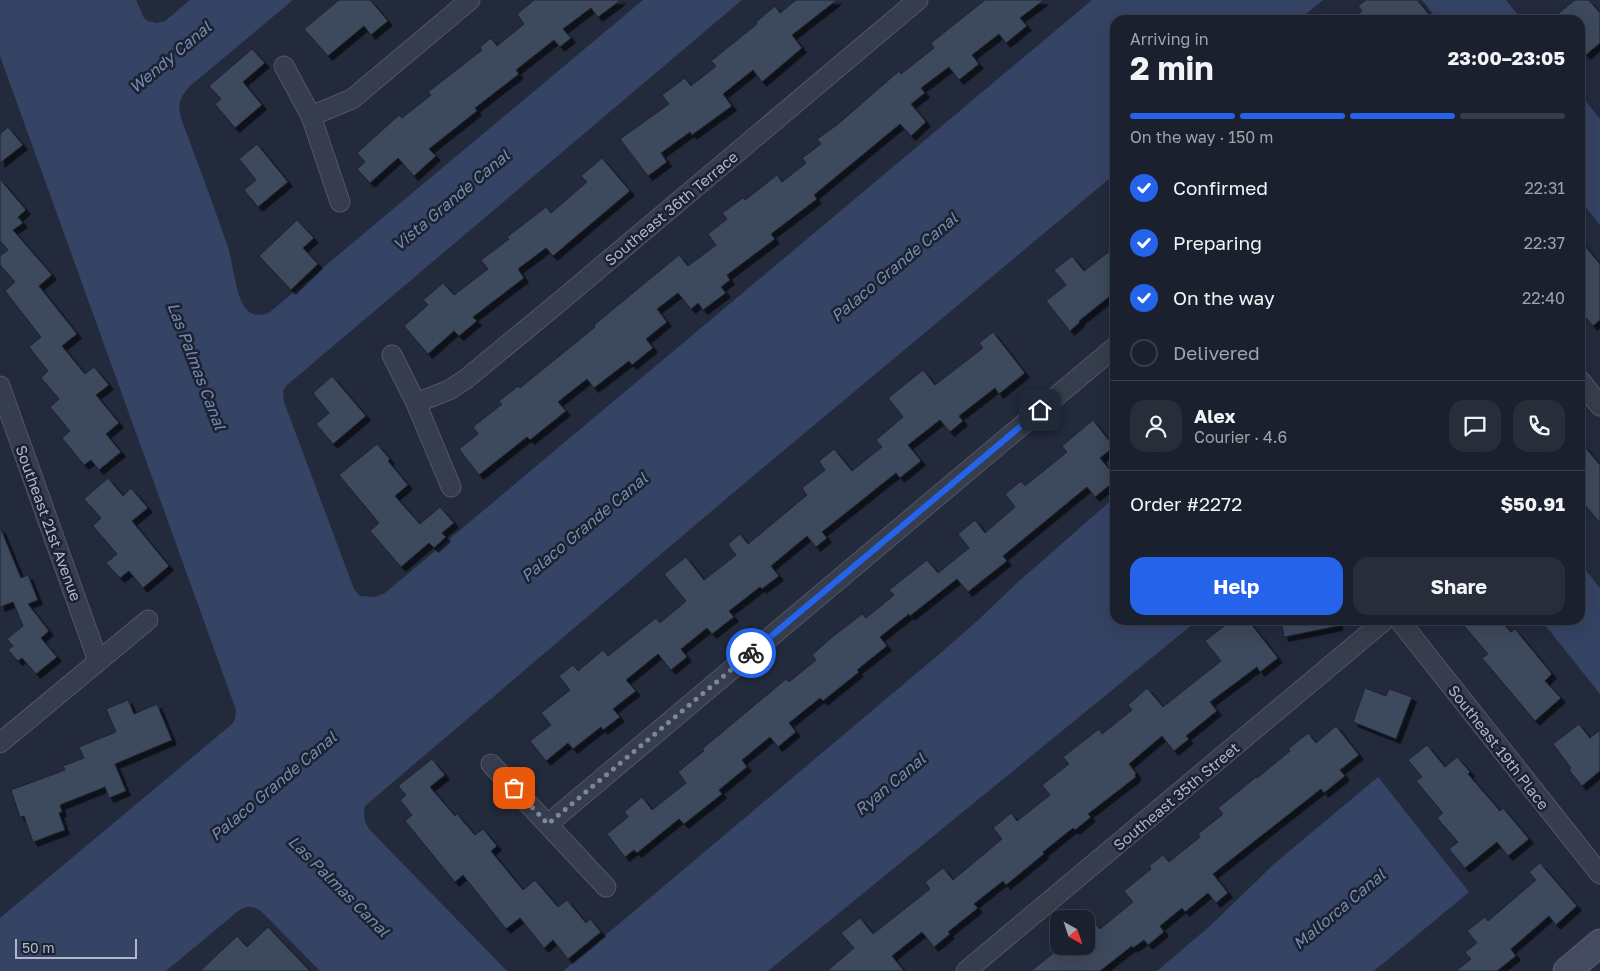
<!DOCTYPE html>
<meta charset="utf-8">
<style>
:root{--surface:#1a202d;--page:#272d39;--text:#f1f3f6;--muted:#9fa3aa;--line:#383e49;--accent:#2563eb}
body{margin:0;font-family:"Golos Text",sans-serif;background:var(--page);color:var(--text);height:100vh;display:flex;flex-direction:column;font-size:19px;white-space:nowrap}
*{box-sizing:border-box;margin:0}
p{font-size:16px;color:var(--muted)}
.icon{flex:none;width:28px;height:28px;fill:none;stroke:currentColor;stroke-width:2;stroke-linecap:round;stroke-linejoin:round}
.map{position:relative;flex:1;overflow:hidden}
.details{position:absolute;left:1110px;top:15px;width:475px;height:610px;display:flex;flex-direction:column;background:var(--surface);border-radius:15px;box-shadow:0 5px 20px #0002,0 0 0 1px var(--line)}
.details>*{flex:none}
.needle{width:32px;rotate:140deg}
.fabs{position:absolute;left:1050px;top:910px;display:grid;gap:10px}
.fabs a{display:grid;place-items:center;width:45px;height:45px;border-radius:10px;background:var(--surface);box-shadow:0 5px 20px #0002,0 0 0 1px var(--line);font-size:25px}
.scale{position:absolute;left:15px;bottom:12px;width:122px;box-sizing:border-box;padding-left:5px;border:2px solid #b1b7c8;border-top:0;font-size:14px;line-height:18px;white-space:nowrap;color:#b1b7c8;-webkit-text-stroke:4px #1b2231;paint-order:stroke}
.pin{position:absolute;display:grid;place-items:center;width:42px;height:42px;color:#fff;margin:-21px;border-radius:10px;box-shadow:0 2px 8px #0006}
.courier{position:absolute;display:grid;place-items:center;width:50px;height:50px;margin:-25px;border:4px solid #2563eb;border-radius:50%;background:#fff;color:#222;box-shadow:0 1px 6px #0007}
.overview em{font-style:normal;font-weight:700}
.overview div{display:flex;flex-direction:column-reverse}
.overview{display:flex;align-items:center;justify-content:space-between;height:85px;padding:0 20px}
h1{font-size:32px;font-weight:700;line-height:38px}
.bar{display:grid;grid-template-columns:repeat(4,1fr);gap:8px 5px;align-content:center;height:60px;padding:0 20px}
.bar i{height:6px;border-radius:4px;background:var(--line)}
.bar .on{background:var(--accent)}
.bar p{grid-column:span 4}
.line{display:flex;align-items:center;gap:12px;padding:0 20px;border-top:1px solid var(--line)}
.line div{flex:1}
.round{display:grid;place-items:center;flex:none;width:52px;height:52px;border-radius:15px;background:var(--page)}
ol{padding:0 20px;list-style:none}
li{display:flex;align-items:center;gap:15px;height:55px}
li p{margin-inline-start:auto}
li .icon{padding:5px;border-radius:50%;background:var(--accent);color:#fff;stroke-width:4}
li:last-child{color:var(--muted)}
li i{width:28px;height:28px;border:2px solid var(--line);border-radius:50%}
.primary-button{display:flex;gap:10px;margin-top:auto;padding:10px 20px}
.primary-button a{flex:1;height:58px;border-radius:15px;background:var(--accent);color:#fff;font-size:20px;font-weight:700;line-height:58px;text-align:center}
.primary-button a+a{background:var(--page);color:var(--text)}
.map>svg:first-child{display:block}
</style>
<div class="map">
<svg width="1600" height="971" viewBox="0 0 1600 971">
<defs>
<filter id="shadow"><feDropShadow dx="4.5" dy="4.5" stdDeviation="0" flood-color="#0009"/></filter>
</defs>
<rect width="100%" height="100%" fill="#222a3c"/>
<path fill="#354364" d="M0,0H136L144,18L148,21L157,23L165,21L190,0H293L190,86C180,97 177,104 181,118C197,161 213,204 228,247C233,263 236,298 246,309C254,317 262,316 270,312L643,0H742L286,386L283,391L284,402L354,589L360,596L375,597L385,593L1092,0H1323L1299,20H1115V174L727,498L365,806C363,815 364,821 369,829L507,971H320L262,912C253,905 246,905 237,912L166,971H0V918L232,724L235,719L236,710L0,56Z
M1422,0H1506L1522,20H1438Z
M1580,94L1600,119V225L1580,200Z
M1115,497V620H1198L768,971H563L937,656L975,623L1018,582Z
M1580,563L1600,588V694L1541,620H1580Z
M1378,777L1469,892L1374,971H1157L1210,926L1275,863Z"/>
<path fill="#3e485b" stroke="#1d2433" filter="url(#shadow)" d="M339,0H370L388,21L371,35L364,26L328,56L304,29Z
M534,0H621L598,17L591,8L563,29L571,38L560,47L554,40L516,70L519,74L475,108L477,111L429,149L436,156L414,176L398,158L370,183L357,169L365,162L357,153L399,115L402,118L431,95L428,92L482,50L480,47L491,38L497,46L524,24L517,14Z
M796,0H837L792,35L802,48L762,82L753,70L723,94L732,106L692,135L690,132L661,153L667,162L648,176L620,139L669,104L662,95L685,78L691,86L716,66L711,61L757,24L756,22L775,6L780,13Z
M985,0H1044L1020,18L1027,26L1006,43L999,34L972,55L979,64L959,80L949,67L921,88L925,93L911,104L926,122L911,136L900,124L814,195L817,199L771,234L775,239L727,275L730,280L721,287L726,293L703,310L698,303L691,309L678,293L657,309L667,322L646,339L653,348L632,365L629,361L594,388L587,379L558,402L566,411L530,440L527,437L479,475L459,449L478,434L473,427L502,404L499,401L518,386L520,388L595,327L594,325L679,255L688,266L716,245L708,234L727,219L722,213L743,198L745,200L777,175L782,182L806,163L802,158L821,144L817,139L837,125L899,71L901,74L934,48L931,43Z
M1366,0H1417L1434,20H1350L1362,11L1358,6Z
M1575,0H1589L1600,13V43L1586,55L1580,48V20H1550Z
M252,49L265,63L243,82L262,105L235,128L215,104L221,99L209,86Z
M8,127L23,145L0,163V134Z
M257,144L288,182L258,207L244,190L256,180L239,159Z
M602,158L630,191L553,256L546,248L518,269L524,278L473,317L477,321L459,336L454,331L428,354L404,326L428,305L423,300L443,283L454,295L488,269L481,260L509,239L507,237L546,207L551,213L587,182L581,176Z
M0,179L26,210L18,217L23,223L13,230L52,275L39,286L77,334L62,346L85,374L94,367L109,385L96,395L119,423L106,434L121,452L99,470L91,460L84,465L62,438L70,431L50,407L59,399L41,378L48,371L29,347L41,337L5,291L15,282L0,265V256L8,250L0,241Z
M297,220L314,238L303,248L318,264L291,290L259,256Z
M1580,240L1600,264V320L1593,326L1580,311Z
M1115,247V292L1079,321L1080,322L1070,331L1046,301L1066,285L1054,270L1072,256L1084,271Z
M993,332L1025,373L999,394L995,388L959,416L963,421L950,432L940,420L908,445L921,461L900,478L896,473L822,532L827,538L816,547L807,536L771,566L779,576L762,589L760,587L729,611L734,617L712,634L707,628L681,649L687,657L671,670L658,654L626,680L636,691L613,709L620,717L603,730L601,727L573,749L568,743L546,761L530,741L551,725L541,713L570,690L559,676L573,665L578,671L603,650L608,656L656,618L660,623L686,601L664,574L686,557L704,580L736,555L728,544L740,534L748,544L807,495L802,488L825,470L819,461L834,449L852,471L882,447L876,440L903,417L888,398L923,370L935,385L983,348L979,343Z
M332,376L366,416L333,444L316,424L329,413L313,393Z
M1093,420L1114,447L1100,458L1115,476V481L1095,497L1087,487L1003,556L1007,561L968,592L957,579L910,616L909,614L880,637L887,646L857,670L859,672L823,701L820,698L789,723L796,732L778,747L770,737L742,760L747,767L719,790L722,794L684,824L679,819L637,853L634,850L625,857L607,834L628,817L624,812L642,797L652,810L686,783L678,772L704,751L702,749L786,679L789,682L816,660L812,655L831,638L862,614L866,618L894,595L889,590L927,560L938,573L969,548L958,534L975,520L985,533L1015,507L1005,494L1021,481L1025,486L1067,452L1062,446Z
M1580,441L1600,465V523L1580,499Z
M377,444L390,459L388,461L408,485L395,496L420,524L440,507L454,523L442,533L446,537L434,548L429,543L401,567L370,531L379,523L339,475Z
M108,478L123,496L131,488L148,508L132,521L169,566L143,588L129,571L120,578L106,563L117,554L93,526L101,518L84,499Z
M0,527L21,578L28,575L38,600L28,604L49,631L41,638L57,657L36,674L22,658L18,661L8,650L13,646L7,639L23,626L13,602L0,607Z
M1232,620H1248L1278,658L1260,672L1257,667L1210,702L1217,711L1186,736L1189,739L1174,751L1162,736L1129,764L1136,773L1135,775L1136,777L1088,814L1091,817L1075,830L1073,828L1043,852L1044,854L1006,885L1003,881L974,904L978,908L948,932L950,934L934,947L922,932L892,956L904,971H827L854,948L841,933L860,918L873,934L930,889L925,882L943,868L953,880L1002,839L993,828L1011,813L1017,821L1050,795L1042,785L1069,764L1063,757L1099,729L1102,734L1132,710L1128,705L1147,688L1163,707L1221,661L1205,641Z
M1281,620H1338V626L1284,637Z
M1459,620H1500L1511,632L1515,629L1552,674L1545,681L1561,698L1535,721L1482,658L1488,654Z
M1365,688L1386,696L1389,689L1412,697L1396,739L1353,722Z
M128,700L134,714L157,704L172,740L115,764L126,791L109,798L105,787L60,805L62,812L59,813L65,830L33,842L24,816L20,817L11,790L65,770L63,766L84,758L79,747L116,732L106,709Z
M1579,724L1590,738L1600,730V771L1582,786L1569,770L1571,768L1553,744Z
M1336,726L1359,755L1340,770L1345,776L1324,793L1321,789L1213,874L1228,893L1216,903L1208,893L1185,912L1182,908L1160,926L1164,932L1148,945L1144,940L1133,948L1132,946L1100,971H1031L1062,946H1086V929L1094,922L1100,929L1133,902L1124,891L1151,869L1149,866L1163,855L1169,862L1200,837L1198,834L1223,814L1218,808L1256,777L1257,778L1290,751L1288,749L1308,733L1316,743Z
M1427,745L1445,767L1457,757L1470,772L1468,774L1500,811L1503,808L1529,839L1508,856L1497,842L1465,868L1449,849L1458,842L1437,818L1443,813L1416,781L1422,777L1408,760Z
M432,759L445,775L430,787L455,816L457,814L475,835L483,829L497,846L491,851L523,890L535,880L558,907L567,900L586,923L590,919L601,932L568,959L553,940L544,948L520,918L506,929L463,875L455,882L405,821L412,815L400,800L406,795L398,786Z
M1540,863L1577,906L1556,925L1549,916L1511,949L1516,956L1497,971H1456L1471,959L1465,952L1477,943L1467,931L1485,917L1488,921L1536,880L1529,872Z
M268,927L310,971H200L237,936L247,947Z"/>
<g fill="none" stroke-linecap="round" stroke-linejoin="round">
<g stroke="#515767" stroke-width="21">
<path id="street" d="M284,66L311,116L340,202
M311,116L352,99L470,0
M392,355L416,403L451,487
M1580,380L1600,406
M0,386L98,661
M416,403L449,390L466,379L564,298L918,0
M1399,620L1600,874
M0,743L148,620
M491,764L606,887
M548,824L1115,347
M966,971L1385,620"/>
</g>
<g stroke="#515767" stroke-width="29">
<path id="secondary" d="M1567,971L1600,943"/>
</g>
<use href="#street" stroke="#363d4c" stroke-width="19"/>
<use href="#secondary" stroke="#444b60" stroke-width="26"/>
</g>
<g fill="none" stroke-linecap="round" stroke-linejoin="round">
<path stroke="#7f8697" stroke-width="5" stroke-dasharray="0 9" d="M514,788L548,824L751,653"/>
<path stroke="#2563eb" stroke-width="6" d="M751,653L1040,410"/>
</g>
<g text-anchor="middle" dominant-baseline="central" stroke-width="5" stroke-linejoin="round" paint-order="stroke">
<g font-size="15" fill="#b1b7c8" stroke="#1b2231">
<text transform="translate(671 208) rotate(-40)">Southeast 36th Terrace</text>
<text transform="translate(49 523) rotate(70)">Southeast 21st Avenue</text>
<text transform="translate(1499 747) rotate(52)">Southeast 19th Place</text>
<text transform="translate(1176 796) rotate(-40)">Southeast 35th Street</text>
</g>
<g font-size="16" font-style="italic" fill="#788ab1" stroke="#1b2231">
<text transform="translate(170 57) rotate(-40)">Wendy Canal</text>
<text transform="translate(451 200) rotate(-40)">Vista Grande Canal</text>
<text transform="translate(894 267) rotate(-40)">Palaco Grande Canal</text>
<text transform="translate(197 366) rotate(69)">Las Palmas Canal</text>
<text transform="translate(584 527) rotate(-40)">Palaco Grande Canal</text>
<text transform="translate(890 784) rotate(-40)">Ryan Canal</text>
<text transform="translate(273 786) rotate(-40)">Palaco Grande Canal</text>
<text transform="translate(339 886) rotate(45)">Las Palmas Canal</text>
<text transform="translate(1339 909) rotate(-40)">Mallorca Canal</text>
</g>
</g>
</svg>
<div class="fabs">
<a><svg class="needle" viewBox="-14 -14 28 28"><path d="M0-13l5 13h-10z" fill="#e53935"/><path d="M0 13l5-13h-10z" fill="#9fa3aa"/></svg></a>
</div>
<div class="scale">50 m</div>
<div class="pin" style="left:514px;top:788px;background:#ea580c"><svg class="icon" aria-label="bag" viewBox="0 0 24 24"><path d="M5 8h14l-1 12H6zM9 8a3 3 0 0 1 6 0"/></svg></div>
<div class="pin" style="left:1040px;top:410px;background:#1f2937"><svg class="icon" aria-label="home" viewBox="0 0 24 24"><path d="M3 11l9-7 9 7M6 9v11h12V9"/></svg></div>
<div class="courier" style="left:751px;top:653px"><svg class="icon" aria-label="bike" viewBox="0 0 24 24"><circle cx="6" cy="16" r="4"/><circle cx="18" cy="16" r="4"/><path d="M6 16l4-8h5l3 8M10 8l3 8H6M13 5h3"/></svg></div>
<section class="details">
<div class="overview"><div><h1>2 min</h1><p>Arriving in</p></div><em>23:00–23:05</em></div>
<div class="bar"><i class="on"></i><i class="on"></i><i class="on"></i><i></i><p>On the way · 150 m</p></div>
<ol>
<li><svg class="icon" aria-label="check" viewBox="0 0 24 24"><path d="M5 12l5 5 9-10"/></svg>Confirmed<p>22:31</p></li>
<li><svg class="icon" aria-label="check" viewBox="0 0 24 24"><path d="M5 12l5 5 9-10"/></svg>Preparing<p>22:37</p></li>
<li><svg class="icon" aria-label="check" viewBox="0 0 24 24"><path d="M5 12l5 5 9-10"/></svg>On the way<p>22:40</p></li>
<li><i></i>Delivered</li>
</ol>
<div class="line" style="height:90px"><a class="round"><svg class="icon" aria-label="person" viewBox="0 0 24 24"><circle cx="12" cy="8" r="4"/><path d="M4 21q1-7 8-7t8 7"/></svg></a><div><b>Alex</b><p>Courier · 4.6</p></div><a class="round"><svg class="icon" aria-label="chat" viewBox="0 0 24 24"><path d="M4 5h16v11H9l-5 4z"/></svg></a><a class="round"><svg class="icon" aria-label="phone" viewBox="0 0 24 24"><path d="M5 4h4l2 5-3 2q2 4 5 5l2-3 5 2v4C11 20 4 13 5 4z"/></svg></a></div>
<div class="line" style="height:65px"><div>Order #2272</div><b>$50.91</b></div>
<div class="primary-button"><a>Help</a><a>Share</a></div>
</section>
</div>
